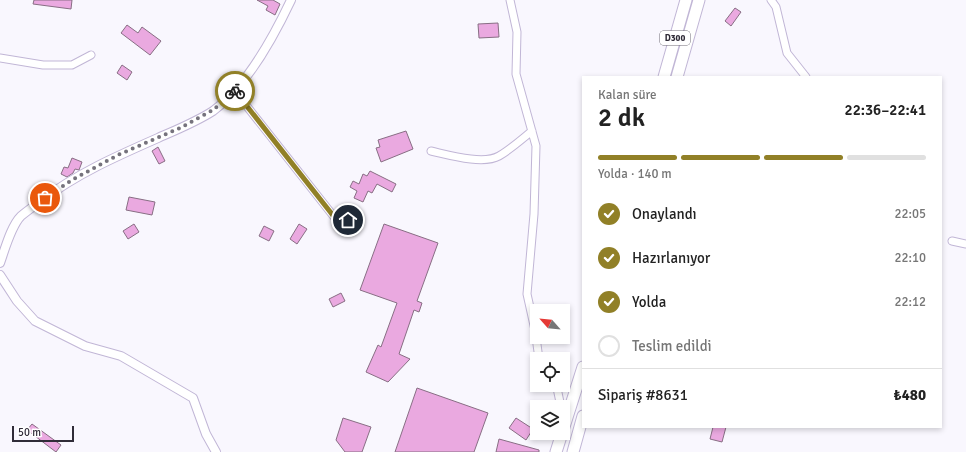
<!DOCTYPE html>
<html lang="tr">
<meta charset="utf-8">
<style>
:root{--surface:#fff;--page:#f2f2f2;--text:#222;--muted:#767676;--line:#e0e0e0;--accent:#918027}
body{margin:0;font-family:Signika,sans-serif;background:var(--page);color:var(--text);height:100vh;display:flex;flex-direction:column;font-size:15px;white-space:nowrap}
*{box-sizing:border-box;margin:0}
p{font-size:13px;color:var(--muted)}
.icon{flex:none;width:22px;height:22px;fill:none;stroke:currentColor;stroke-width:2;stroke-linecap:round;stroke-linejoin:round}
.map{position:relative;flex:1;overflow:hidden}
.sheet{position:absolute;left:582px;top:76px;width:360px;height:352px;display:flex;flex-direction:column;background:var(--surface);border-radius:0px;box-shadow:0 2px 6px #0003}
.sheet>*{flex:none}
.needle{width:26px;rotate:297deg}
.tools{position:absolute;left:530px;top:304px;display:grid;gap:8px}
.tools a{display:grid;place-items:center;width:40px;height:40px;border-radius:0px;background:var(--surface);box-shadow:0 2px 6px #0003;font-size:20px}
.scale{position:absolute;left:12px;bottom:10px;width:62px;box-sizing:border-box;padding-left:4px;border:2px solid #302c38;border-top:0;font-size:11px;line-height:14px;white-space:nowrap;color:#302c38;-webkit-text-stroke:3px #fff;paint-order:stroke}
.pin{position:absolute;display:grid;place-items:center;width:34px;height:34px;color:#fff;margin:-17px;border:2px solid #fff;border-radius:50%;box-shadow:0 1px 4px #0007}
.courier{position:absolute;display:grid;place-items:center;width:40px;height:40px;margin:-20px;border:3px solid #918027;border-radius:50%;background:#fff;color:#222;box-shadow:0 1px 5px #0007}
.summary em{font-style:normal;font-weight:600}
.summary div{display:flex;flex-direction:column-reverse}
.summary{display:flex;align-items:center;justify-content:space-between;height:68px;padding:0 16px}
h1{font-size:26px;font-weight:600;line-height:30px}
.bar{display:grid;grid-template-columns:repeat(4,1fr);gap:6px 4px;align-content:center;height:48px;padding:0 16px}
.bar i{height:5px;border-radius:3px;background:var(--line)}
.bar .on{background:var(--accent)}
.bar p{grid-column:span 4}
.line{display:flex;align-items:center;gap:10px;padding:0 16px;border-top:1px solid var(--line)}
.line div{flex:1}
ol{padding:0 16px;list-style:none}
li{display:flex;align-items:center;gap:12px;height:44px}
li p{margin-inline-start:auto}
li .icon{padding:4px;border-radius:50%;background:var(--accent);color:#fff;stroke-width:4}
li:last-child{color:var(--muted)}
li i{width:22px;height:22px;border:2px solid var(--line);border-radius:50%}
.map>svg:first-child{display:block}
</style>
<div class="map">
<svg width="966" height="452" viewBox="0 0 966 452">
<rect width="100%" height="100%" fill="#f9f7fe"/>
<path fill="#eaa9e0" stroke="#886e84" d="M34,0H72L71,9L33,4Z
M257,0H273L280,4L275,15L266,10L268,6Z
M735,8L741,12L731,26L725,21Z
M498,23L499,37L479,38L478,24Z
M127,25L138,33L142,27L161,41L150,55L121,33Z
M122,65L132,72L127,80L117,73Z
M406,131L413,149L381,162L376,148L380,147L378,140Z
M158,147L165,161L159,164L152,151Z
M72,158L82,162L79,170L75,169L73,173L67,177L61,174L64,167L68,168Z
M370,171L396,184L392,192L377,184L372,193L368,191L363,202L354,198L357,191L350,187L353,181L359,184L363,174L367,176Z
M129,197L155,202L152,215L126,210Z
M134,224L139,232L128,239L123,231Z
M299,224L307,229L297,244L290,239Z
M384,224L438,243L417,301L422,303L419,312L414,310L399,354L410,359L388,382L366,372L378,345L381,347L397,303L360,290Z
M264,226L274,231L269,241L259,236Z
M341,293L345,301L333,307L329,299Z
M417,388L488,413L474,452H395Z
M343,418L371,427L362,452H345L336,440Z
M516,418L533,429L526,440L509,428Z
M32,424L61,445L56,452L27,430Z
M713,427H726L722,442L710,439Z
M499,439L539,450V452H496Z"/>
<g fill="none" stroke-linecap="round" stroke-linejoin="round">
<g stroke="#c1b6d6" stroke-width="9">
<path id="minor" d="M510,0L517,32L516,74L536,146L534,214L527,294L535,330L539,359
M771,0L776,7L787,53L806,77
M0,58L43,65H72L91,55
M234,90L335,218L348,221
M431,151C449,155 483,165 499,156C511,149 522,139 532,131
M952,241L966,244
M554,385L557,388L561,407"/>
</g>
<g stroke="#c1b6d6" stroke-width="10">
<path id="tertiary" d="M0,263C5,249 11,226 21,216C27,211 34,206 41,201C76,174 117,156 158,138C176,130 196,122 213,111C246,87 274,36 291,0
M0,275L17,301L35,321L85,346L121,356L193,398L206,434L216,452"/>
</g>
<g stroke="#c1b6d6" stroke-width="13">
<path id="trunk" d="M664,77L686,0
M677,77L699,0
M563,430L583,367
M556,452L562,433
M573,452L583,416"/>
</g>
<use href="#minor" stroke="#fff" stroke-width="7"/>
<use href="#tertiary" stroke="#fff" stroke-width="8"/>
<use href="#trunk" stroke="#fff" stroke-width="11"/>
</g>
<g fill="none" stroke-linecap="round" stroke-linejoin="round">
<path stroke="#76737d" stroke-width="4" stroke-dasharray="0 7.2" d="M45,198L72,180L118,155L180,128L213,110L235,91"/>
<path stroke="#918027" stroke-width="5" d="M235,91L335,218L348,220"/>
</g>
<g text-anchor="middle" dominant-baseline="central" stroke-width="3" stroke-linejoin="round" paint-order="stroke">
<rect fill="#fff" stroke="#6e6b74" stroke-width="1" x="660" y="31" width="30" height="14" rx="3"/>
<g font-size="9" font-weight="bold" fill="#302c38">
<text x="675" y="38">D300</text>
</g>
</g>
</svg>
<div class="tools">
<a><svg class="needle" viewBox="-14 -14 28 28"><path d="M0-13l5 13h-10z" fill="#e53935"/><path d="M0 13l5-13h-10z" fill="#767676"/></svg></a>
<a><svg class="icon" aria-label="locate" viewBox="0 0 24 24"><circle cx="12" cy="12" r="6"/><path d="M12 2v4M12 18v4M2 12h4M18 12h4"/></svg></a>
<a><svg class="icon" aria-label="layers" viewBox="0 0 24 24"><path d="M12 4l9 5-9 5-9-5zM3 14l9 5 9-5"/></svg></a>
</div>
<div class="scale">50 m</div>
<div class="pin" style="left:45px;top:198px;background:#ea580c"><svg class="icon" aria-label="bag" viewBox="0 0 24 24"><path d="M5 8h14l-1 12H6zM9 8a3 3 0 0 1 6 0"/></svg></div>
<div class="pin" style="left:348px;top:220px;background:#1f2937"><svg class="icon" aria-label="home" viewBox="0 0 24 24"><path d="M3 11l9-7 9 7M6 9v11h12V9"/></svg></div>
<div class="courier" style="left:235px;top:91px"><svg class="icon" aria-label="bike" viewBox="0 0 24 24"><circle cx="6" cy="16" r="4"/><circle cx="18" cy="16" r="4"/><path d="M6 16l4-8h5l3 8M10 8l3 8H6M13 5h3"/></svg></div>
<section class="sheet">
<div class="summary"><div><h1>2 dk</h1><p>Kalan süre</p></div><em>22:36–22:41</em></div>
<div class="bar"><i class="on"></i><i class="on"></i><i class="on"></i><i></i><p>Yolda · 140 m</p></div>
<ol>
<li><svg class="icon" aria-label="check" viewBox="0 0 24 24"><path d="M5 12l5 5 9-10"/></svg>Onaylandı<p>22:05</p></li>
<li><svg class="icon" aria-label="check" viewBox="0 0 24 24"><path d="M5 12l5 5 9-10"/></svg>Hazırlanıyor<p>22:10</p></li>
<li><svg class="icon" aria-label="check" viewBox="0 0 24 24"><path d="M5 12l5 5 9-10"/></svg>Yolda<p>22:12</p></li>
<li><i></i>Teslim edildi</li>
</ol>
<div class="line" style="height:52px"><div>Sipariş #8631</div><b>₺480</b></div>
</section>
</div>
